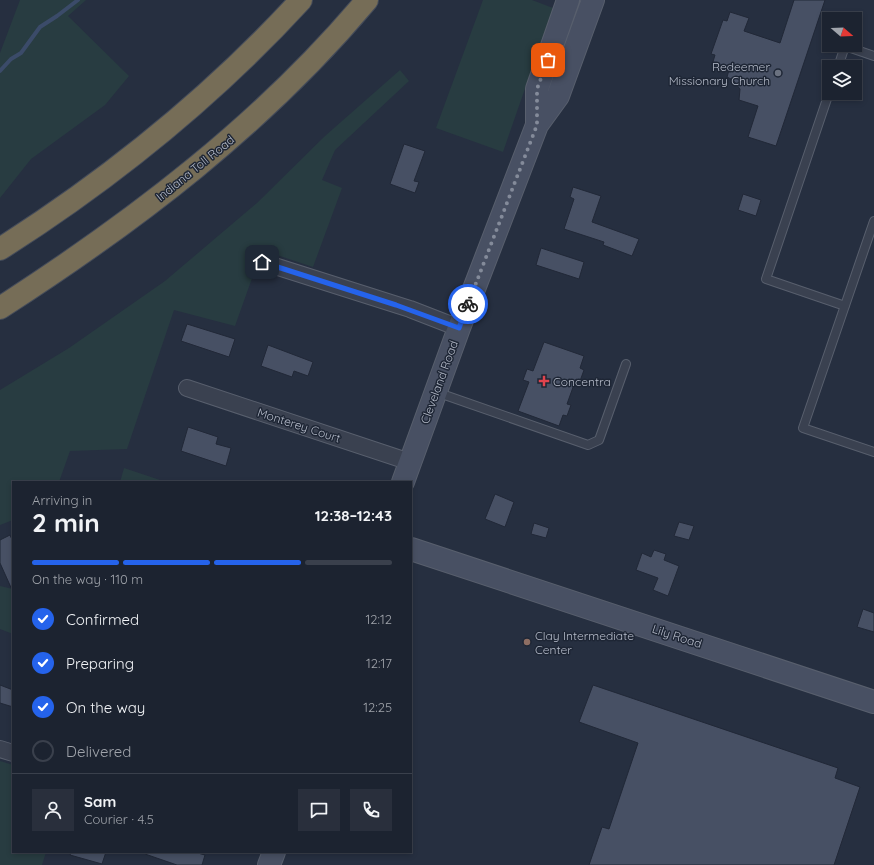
<!DOCTYPE html>
<meta charset="utf-8">
<style>
:root{--surface:#1c2330;--page:#292f3c;--text:#f1f3f6;--muted:#a0a4ab;--line:#3a404c;--accent:#2563eb}
body{margin:0;font-family:Quicksand,sans-serif;background:var(--page);color:var(--text);height:100vh;display:flex;flex-direction:column;font-size:15px;white-space:nowrap}
*{box-sizing:border-box;margin:0}
p{font-size:13px;color:var(--muted)}
.icon{flex:none;width:22px;height:22px;fill:none;stroke:currentColor;stroke-width:2;stroke-linecap:round;stroke-linejoin:round}
.map{position:relative;flex:1;overflow:hidden}
.details{position:absolute;left:12px;top:481px;width:400px;height:372px;display:flex;flex-direction:column;background:var(--surface);border-radius:0px;box-shadow:0 2px 6px #0003,0 0 0 1px var(--line)}
.details>*{flex:none}
.needle{width:26px;rotate:109deg}
.buttons{position:absolute;left:822px;top:12px;display:grid;gap:8px}
.buttons a{display:grid;place-items:center;width:40px;height:40px;border-radius:0px;background:var(--surface);box-shadow:0 2px 6px #0003,0 0 0 1px var(--line);font-size:20px}
.pin{position:absolute;display:grid;place-items:center;width:34px;height:34px;color:#fff;margin:-17px;border-radius:8px;box-shadow:0 2px 6px #0006}
.courier{position:absolute;display:grid;place-items:center;width:40px;height:40px;margin:-20px;border:3px solid #2563eb;border-radius:50%;background:#fff;color:#222;box-shadow:0 1px 5px #0007}
.head em{font-style:normal;font-weight:700}
.head div{display:flex;flex-direction:column-reverse}
.head{display:flex;align-items:center;justify-content:space-between;height:68px;padding:0 20px}
h1{font-size:26px;font-weight:700;line-height:30px}
.bar{display:grid;grid-template-columns:repeat(4,1fr);gap:6px 4px;align-content:center;height:48px;padding:0 20px}
.bar i{height:5px;border-radius:3px;background:var(--line)}
.bar .current{background:var(--accent)}
.bar p{grid-column:span 4}
.line{display:flex;align-items:center;gap:10px;padding:0 20px;border-top:1px solid var(--line)}
.line div{flex:1}
.round{display:grid;place-items:center;flex:none;width:42px;height:42px;border-radius:0px;background:var(--page)}
ol{padding:0 20px;list-style:none}
li{display:flex;align-items:center;gap:12px;height:44px}
li p{margin-inline-start:auto}
li .icon{padding:4px;border-radius:50%;background:var(--accent);color:#fff;stroke-width:4}
li:last-child{color:var(--muted)}
li i{width:22px;height:22px;border:2px solid var(--line);border-radius:50%}
.map>svg:first-child{display:block}
</style>
<div class="map">
<svg width="874" height="865" viewBox="0 0 874 865">
<rect width="100%" height="100%" fill="#262f40"/>
<path fill="#283c41" d="M20,0H86L68,16L129,76L105,105L31,159L0,198V53Z
M483,0H532L553,8L503,152L436,128Z
M400,70L409,81L335,150L322,180L342,188L313,267L262,250L235,326L174,310L127,449L70,451L59,482H13V520L0,525V390L69,348L165,281L257,203L325,136Z
M124,468L166,482H120Z
M0,586L13,589V634L0,629Z
M0,761L13,765V852H46L42,865H0Z"/>
<g fill="none" stroke-linecap="round" stroke-linejoin="round">
<path stroke="#3b4b69" stroke-width="4" d="M0,71L11,59L21,53L40,27L57,16L78,0"/>
</g>
<path fill="#475064" stroke="#212837" d="M794,0H825L776,146L748,137L758,106L739,100L740,89L733,80L727,77L729,70L712,65L715,55L711,54L723,20L727,21L730,12L749,18L744,31L780,43Z
M404,144L425,151L414,181L419,182L415,193L390,184Z
M573,187L601,196L592,222L639,239L632,256L603,245L604,242L564,229L574,199L570,197Z
M743,194L761,200L756,216L738,210Z
M541,248L584,262L579,279L536,265Z
M187,324L235,339L229,357L181,341Z
M544,342L584,356L580,368L584,370L580,381L576,379L567,404L571,405L567,416L563,415L559,426L518,411L529,382L523,380L527,369L533,371Z
M268,345L313,362L308,376L294,371L292,377L261,366Z
M188,427L218,437L216,444L231,448L226,466L181,451Z
M495,494L514,502L505,527L485,519Z
M679,522L694,526L689,540L674,536Z
M534,523L549,528L546,538L531,534Z
M10,535L13,542V592L0,563V540Z
M654,550L666,554L664,560L679,566L668,596L653,590L658,578L636,570L642,553L651,557Z
M863,609L874,613V632L857,627Z
M0,685L13,690V707L0,703Z
M593,685L838,768L835,778L860,787L834,865H589L602,827L609,829L638,743L579,722Z
M71,852H106L102,864L70,855Z
M145,852H194L205,855L202,865H177L145,854Z"/>
<g fill="none" stroke-linecap="round" stroke-linejoin="round">
<g stroke="#585f6d" stroke-width="10">
<path id="lane" d="M838,67L845,46L874,56
M829,93L766,279L845,306
M874,221L803,428L874,452
M436,392L588,445L599,440L626,364"/>
</g>
<g stroke="#585f6d" stroke-width="18">
<path id="street" d="M262,262L410,309L459,328
M187,388L410,462
M0,749L13,753"/>
</g>
<g stroke="#585f6d" stroke-width="24">
<path id="secondary" d="M537,125V89L568,0
M403,482L459,328L537,125L558,96L593,0
M411,549L874,702
M269,865L274,852"/>
</g>
<g stroke="#454c5a" stroke-width="24">
<path id="highway" d="M0,249C110,179 213,96 301,0
M0,308C135,221 263,124 367,0"/>
</g>
<use href="#lane" stroke="#3a4150" stroke-width="8"/>
<use href="#street" stroke="#3a4150" stroke-width="16"/>
<use href="#secondary" stroke="#485063" stroke-width="22"/>
<use href="#highway" stroke="#766d57" stroke-width="22"/>
</g>
<g fill="none" stroke-linecap="round" stroke-linejoin="round">
<path stroke="#848b9a" stroke-width="4" stroke-dasharray="0 7.2" d="M468,304L537,125V89L548,60"/>
<path stroke="#2563eb" stroke-width="5" d="M262,262L396,305L459,328L468,304"/>
</g>
<circle fill="#6b7280" stroke="#1e2635" stroke-width="1.5" cx="778" cy="73" r="4"/>
<path fill="#e0444e" stroke="#1e2635" stroke-width="1.5" d="M542 375h4v4h4v4h-4v4h-4v-4h-4v-4h4z"/>
<circle fill="#8d6e63" stroke="#1e2635" stroke-width="1.5" cx="527" cy="642" r="4"/>
<g text-anchor="middle" dominant-baseline="central" stroke-width="3" stroke-linejoin="round" paint-order="stroke">
<g font-size="12" fill="#b6bcca" stroke="#1e2635" text-anchor="start">
<text x="770" y="66" text-anchor="end">Redeemer<tspan x="770" dy="14">Missionary Church</tspan></text>
<text x="553" y="381">Concentra</text>
<text x="535" y="635">Clay Intermediate<tspan x="535" dy="14">Center</tspan></text>
</g>
<g font-size="12" fill="#b6bcca" stroke="#1e2635">
<text transform="translate(195 168) rotate(-39)">Indiana Toll Road</text>
<text transform="translate(439 382) rotate(-70)">Cleveland Road</text>
<text transform="translate(299 425) rotate(18)">Monterey Court</text>
<text transform="translate(677 636) rotate(18)">Lily Road</text>
</g>
</g>
</svg>
<div class="buttons">
<a><svg class="needle" viewBox="-14 -14 28 28"><path d="M0-13l5 13h-10z" fill="#e53935"/><path d="M0 13l5-13h-10z" fill="#a0a4ab"/></svg></a>
<a><svg class="icon" aria-label="layers" viewBox="0 0 24 24"><path d="M12 4l9 5-9 5-9-5zM3 14l9 5 9-5"/></svg></a>
</div>
<div class="pin" style="left:548px;top:60px;background:#ea580c"><svg class="icon" aria-label="bag" viewBox="0 0 24 24"><path d="M5 8h14l-1 12H6zM9 8a3 3 0 0 1 6 0"/></svg></div>
<div class="pin" style="left:262px;top:262px;background:#1f2937"><svg class="icon" aria-label="home" viewBox="0 0 24 24"><path d="M3 11l9-7 9 7M6 9v11h12V9"/></svg></div>
<div class="courier" style="left:468px;top:304px"><svg class="icon" aria-label="bike" viewBox="0 0 24 24"><circle cx="6" cy="16" r="4"/><circle cx="18" cy="16" r="4"/><path d="M6 16l4-8h5l3 8M10 8l3 8H6M13 5h3"/></svg></div>
<section class="details">
<div class="head"><div><h1>2 min</h1><p>Arriving in</p></div><em>12:38–12:43</em></div>
<div class="bar"><i class="current"></i><i class="current"></i><i class="current"></i><i></i><p>On the way · 110 m</p></div>
<ol>
<li><svg class="icon" aria-label="check" viewBox="0 0 24 24"><path d="M5 12l5 5 9-10"/></svg>Confirmed<p>12:12</p></li>
<li><svg class="icon" aria-label="check" viewBox="0 0 24 24"><path d="M5 12l5 5 9-10"/></svg>Preparing<p>12:17</p></li>
<li><svg class="icon" aria-label="check" viewBox="0 0 24 24"><path d="M5 12l5 5 9-10"/></svg>On the way<p>12:25</p></li>
<li><i></i>Delivered</li>
</ol>
<div class="line" style="height:72px"><a class="round"><svg class="icon" aria-label="person" viewBox="0 0 24 24"><circle cx="12" cy="8" r="4"/><path d="M4 21q1-7 8-7t8 7"/></svg></a><div><b>Sam</b><p>Courier · 4.5</p></div><a class="round"><svg class="icon" aria-label="chat" viewBox="0 0 24 24"><path d="M4 5h16v11H9l-5 4z"/></svg></a><a class="round"><svg class="icon" aria-label="phone" viewBox="0 0 24 24"><path d="M5 4h4l2 5-3 2q2 4 5 5l2-3 5 2v4C11 20 4 13 5 4z"/></svg></a></div>
</section>
</div>
